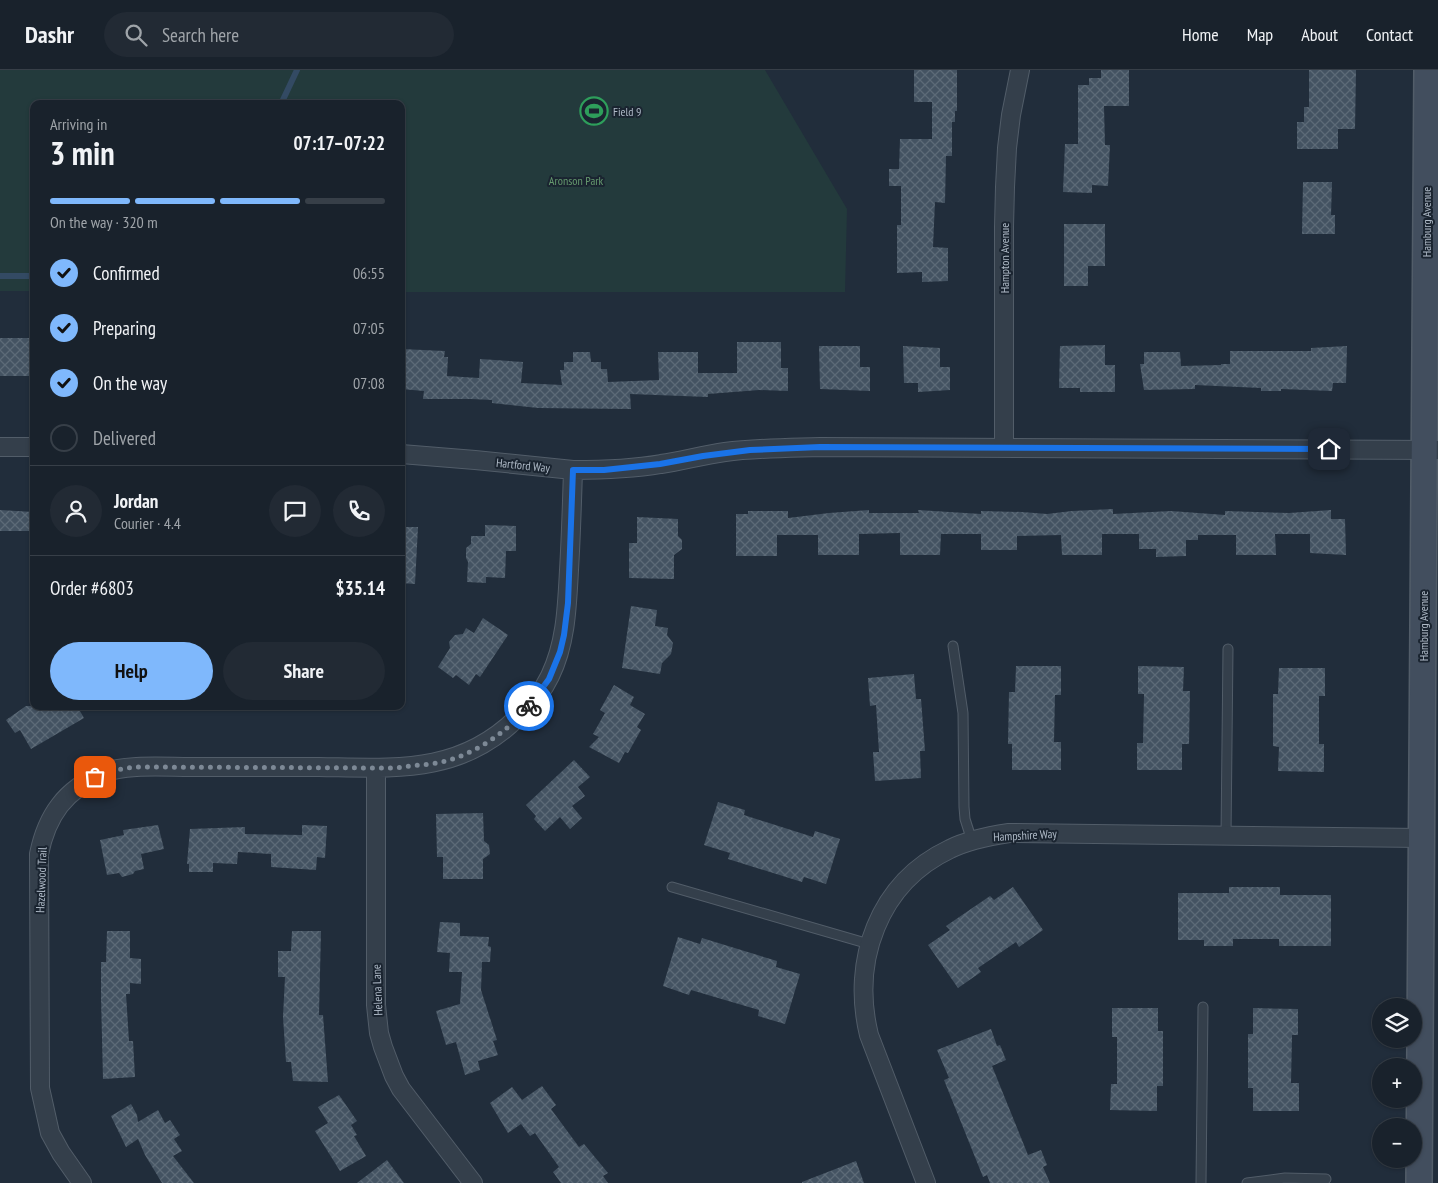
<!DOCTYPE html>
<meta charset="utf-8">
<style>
:root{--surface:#19222c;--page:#222a34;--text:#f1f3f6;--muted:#9fa4a9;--line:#373f48;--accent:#7fb8fc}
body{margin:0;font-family:"PT Sans Narrow",sans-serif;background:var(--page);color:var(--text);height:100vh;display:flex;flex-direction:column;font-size:19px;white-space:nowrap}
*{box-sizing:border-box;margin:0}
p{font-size:16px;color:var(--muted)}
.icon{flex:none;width:28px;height:28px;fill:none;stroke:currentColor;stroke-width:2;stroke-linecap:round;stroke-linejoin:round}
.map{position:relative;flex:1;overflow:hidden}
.sheet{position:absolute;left:30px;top:30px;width:375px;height:610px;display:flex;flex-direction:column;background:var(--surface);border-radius:10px;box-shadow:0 1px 4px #0004,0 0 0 1px var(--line)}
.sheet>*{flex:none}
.buttons{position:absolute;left:1372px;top:928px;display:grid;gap:10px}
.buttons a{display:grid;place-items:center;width:50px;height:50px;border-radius:50%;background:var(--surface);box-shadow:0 1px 4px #0004,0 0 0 1px var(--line);font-size:25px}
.pin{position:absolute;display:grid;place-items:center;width:42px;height:42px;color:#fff;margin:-21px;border-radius:10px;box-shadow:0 2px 8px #0006}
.courier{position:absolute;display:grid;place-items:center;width:50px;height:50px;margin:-25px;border:4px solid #1a73e8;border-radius:50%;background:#fff;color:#222;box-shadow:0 1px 6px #0007}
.head em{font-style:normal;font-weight:600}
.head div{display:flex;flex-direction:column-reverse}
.head{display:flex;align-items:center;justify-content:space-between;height:85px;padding:0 20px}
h1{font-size:32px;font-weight:600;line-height:38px}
.bar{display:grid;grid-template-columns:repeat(4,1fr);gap:8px 5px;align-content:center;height:60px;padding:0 20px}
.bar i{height:6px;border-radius:4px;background:var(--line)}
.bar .selected{background:var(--accent)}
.bar p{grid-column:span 4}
.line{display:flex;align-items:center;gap:12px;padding:0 20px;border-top:1px solid var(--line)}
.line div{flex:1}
.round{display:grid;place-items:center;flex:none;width:52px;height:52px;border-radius:26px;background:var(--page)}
ol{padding:0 20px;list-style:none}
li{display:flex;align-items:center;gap:15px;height:55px}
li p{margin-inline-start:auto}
li .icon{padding:5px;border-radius:50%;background:var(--accent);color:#111;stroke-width:4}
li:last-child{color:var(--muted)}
li i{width:28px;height:28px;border:2px solid var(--line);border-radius:50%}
.action{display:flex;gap:10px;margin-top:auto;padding:10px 20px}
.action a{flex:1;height:58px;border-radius:30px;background:var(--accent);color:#111;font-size:20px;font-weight:600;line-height:58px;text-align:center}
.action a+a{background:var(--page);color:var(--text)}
header{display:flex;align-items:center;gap:30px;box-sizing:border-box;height:70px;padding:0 25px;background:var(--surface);border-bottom:1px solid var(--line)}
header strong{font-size:24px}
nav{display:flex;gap:28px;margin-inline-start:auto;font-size:18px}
.search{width:350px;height:45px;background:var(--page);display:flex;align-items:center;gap:12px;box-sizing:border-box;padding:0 18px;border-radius:28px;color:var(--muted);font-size:19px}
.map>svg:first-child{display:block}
</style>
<header>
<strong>Dashr</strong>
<div class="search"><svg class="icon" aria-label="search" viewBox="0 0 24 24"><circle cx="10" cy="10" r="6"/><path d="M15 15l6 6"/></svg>Search here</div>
<nav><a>Home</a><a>Map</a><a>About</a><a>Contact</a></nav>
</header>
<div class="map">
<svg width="1438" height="1113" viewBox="0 0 1438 1113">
<defs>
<pattern id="building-cross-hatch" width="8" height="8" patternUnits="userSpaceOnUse" patternTransform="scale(1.25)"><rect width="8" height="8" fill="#445362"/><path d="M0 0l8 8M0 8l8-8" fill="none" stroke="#5c6a77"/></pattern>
</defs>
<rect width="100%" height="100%" fill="#212d3b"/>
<path fill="#233a3c" d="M0,0H765L847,139L845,222H401V34H34V221H0Z"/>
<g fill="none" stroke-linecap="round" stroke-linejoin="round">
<path stroke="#334a63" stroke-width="6" d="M281,34L297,0
M0,206H34"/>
</g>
<path fill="url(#building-cross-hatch)" d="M914,0H957V41H955V52H952V86H946L945,133L935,132L933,177L948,178V211L922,212V202L897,203V155H901V116H889V99H899L900,69H932V32H914Z
M1101,0H1129V36H1104L1105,75H1110L1108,116L1092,115V123L1063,122L1065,74H1078V15H1089V8H1101Z
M1309,0H1356L1355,59H1338V79H1297V52H1304V37H1309Z
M1303,112H1332L1331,145H1335V164H1302Z
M1064,154H1105V196H1088V216H1064Z
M0,268H34V306H0Z
M737,272H781V298H788V321L759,320L708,324V327L630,324L631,339L538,338L492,333V330L471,329H423L424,321L401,319V279L445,281L444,287H448L447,306L479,308L480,289L523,292L521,313L562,315L560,300H564V292H573V282H590L591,292H601V299H607L608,312L659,310L658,282H698V303H737Z
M1105,275V295H1115V322H1080V318H1059L1060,276Z
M819,276H860V297H870V321L820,319Z
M903,276L940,278V297H950V320L918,322V313H904Z
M1347,276L1346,313H1333L1332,321L1281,319V321H1261V318L1195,315V319L1144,320L1140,294H1144V282H1180L1181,296L1221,295V294H1230V281H1311V278Z
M1113,439V444L1171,441L1225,445V441L1289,443L1331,440V449H1345L1346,485L1310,483V464H1275L1276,485H1236V465H1198V470H1186V486L1156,487V479H1139V464H1102V485H1062L1061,465L1017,466V480H981V464H941L940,485H900V463L859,464V485H818V465H777V486H736V444H748V441H788V448L829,443L869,440V443H919L918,440L981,444V441L1022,442L1047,444L1072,441Z
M0,440L34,442V461H0Z
M637,447L678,449V466L682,470V479L674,485V509L629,508V473H637Z
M485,455L516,456V481H506L505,508L486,507V513L467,512L468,492L466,488V478L471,474V466H485Z
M401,457H418L415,514L401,513Z
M631,536L657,540L655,556L668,558L667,565L673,573L671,584L662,593L660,604L622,598Z
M483,548L508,565L480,607L476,604L469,615L456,605L453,608L438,597L450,578L449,572L455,565L463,564L466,558L474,563Z
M1016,596H1061V625H1055L1054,672H1061V700H1012V674H1008L1009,622H1015Z
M1138,596L1184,597L1183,621H1190L1189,674H1182V700H1137V673H1143L1144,624H1138Z
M1279,598H1325V626H1319V674H1324V702L1278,701L1279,677L1273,676V624H1278Z
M914,604L916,629H921L925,681H920L921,708L875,711L873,682H879L876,635L870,636L868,608Z
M614,615L634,627L630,635L645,644L637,657L641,660L628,683L625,682L619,693L589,677L599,667L593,664L605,643L600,640Z
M26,636H77L84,648L31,679L20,660L15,663L6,650Z
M574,690L590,707L578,717L585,726L572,736L582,748L570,759L560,747L545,761L534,749L536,746L526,735Z
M718,732L745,740L744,745L813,767L815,761L840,769L826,814L804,807L802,812L728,789L730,783L704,775Z
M483,743L484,771L489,775L490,784L483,789V809H443V787H437L436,744Z
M158,755L164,779L141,784L144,799L135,801L133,804L122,807L119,803L107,805L100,770L124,765L123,760Z
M302,755L327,756L325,788L317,787L316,800L271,797V784L238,782L237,794L213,793V802H189V794H187L190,759L245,757V764L302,765Z
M1013,817L1043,860L1019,877L1016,872L978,898L981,902L958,918L928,875L950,860L946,856L990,826L994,830Z
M1229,817H1280V825H1331V876H1279V869H1233V876H1204V870H1178V823H1229Z
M440,852L460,853V866L489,867L488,876L491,877L490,892H482L481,920L497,970L493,971L498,985L478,991L480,1000L465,1005L456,972L446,975L436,941L460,934L462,902H449L450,883L437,882Z
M107,861H130V888L141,889V914L130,913V924H126L129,971H133L135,1007L103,1009L101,927V892H106Z
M292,861H321L319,945H323L328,1012L293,1011L291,992H286L283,947L285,907H278V881H291Z
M678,867L700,874L702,868L777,891L776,897L800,904L785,954L758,946L759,940L691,920L689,925L663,916Z
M1112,938H1158V961H1163V1016H1157V1041L1110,1040L1111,1014H1117V967H1112Z
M1253,938L1298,939V965H1292L1291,1013H1299V1041H1253V1018H1248V964H1253Z
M991,959L997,976L1000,975L1006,990L992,996L1028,1085L1041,1080L1047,1095L1043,1097L1050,1113H990L987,1105L983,1107L944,1010L949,1008L937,980Z
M542,1016L556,1035L551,1039L579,1077L584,1074L608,1103L603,1106L608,1113H561L553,1102L559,1097L535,1063L530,1066L521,1054L508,1063L490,1033L512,1017L522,1030Z
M339,1025L357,1051L351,1055L357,1065L354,1066L366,1086L340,1101L315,1061L328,1053L318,1037Z
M131,1034L137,1045L138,1052L158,1040L165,1053L170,1050L180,1065L174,1069L182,1081L173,1086L194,1113H162L145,1085L138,1069L126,1077L111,1046Z
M387,1090L404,1113H357Z
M856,1091L864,1113H802V1112Z"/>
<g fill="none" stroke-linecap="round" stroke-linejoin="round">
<g stroke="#525d69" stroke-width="11">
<path id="lane" d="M953,576L963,643L964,737L965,749L972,771
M1226,766L1228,579
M672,817L869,874
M1201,1113L1203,937
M1247,1113L1285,1108L1326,1109"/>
</g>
<g stroke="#525d69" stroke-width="20">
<path id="street" d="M0,377H34
M1004,378V157L1005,117L1007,78L1011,45L1020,0
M401,384L475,390L573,400C602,400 632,399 661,394C682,391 703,385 725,382C756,378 788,378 820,377L1438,380
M376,698V935L379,963L383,977L394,1006L401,1019L473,1113
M82,1113L61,1083L50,1063L40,1018L39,784C47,745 65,720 103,703C125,694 165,697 190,697C233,697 276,697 319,697C394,698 460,705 518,647C530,636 543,621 550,606C566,573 567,537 569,500C571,467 572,433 573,400
M926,1113L869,965C851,891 878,813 950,779C968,770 989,766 1009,763L1421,768"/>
</g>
<g stroke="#525d69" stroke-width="28">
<path id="secondary" d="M1419,1113L1427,0"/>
</g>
<use href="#lane" stroke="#343f4b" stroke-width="9"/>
<use href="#street" stroke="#343f4b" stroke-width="18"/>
<use href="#secondary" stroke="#424e5e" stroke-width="25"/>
</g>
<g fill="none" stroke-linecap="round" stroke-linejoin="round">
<path stroke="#7d8996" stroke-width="5" stroke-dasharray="0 9" d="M95,707L105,702L134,697L395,698C409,696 423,695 437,693C473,686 506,663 529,636"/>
<path stroke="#1a73e8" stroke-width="6" d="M529,636L549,609L560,582L564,565L568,533L573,400H604L660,394L703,386L750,380L820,377L1329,379"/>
</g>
<defs>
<g id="stadium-ring" transform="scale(1.4375)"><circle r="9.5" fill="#1a2430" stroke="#2e9e5b" stroke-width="1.5"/><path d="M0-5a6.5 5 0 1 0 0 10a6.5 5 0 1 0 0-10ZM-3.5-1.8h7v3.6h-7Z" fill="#2e9e5b"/></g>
</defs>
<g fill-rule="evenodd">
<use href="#stadium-ring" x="594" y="41"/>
</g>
<g text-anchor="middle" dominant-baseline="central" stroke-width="4" stroke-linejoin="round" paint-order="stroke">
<g font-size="12" fill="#afbac7" stroke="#1a2430" text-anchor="start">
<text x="613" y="41">Field 9</text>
</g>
<g font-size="12" fill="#65996e" stroke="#1a2430">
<text x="576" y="110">Aronson Park</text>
</g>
<g font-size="12" fill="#afbac7" stroke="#1a2430">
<text transform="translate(1426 152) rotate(-90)">Hamburg Avenue</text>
<text transform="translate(1004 188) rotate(-90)">Hampton Avenue</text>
<text transform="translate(523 395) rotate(6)">Hartford Way</text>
<text transform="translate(1423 556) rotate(-90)">Hamburg Avenue</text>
<text transform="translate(1025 765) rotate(-3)">Hampshire Way</text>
<text transform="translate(41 810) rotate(-88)">Hazelwood Trail</text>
<text transform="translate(377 920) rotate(-92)">Helena Lane</text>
</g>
</g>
</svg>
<div class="buttons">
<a><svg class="icon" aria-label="layers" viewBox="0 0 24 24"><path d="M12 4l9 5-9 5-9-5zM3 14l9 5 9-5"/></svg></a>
<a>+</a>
<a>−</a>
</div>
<div class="pin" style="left:95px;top:707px;background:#ea580c"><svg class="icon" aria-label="bag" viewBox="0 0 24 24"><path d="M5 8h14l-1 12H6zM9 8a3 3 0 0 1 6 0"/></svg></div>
<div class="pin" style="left:1329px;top:379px;background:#1f2937"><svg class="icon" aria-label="home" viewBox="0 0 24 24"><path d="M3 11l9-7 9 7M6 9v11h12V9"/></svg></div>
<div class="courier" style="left:529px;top:636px"><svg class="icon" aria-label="bike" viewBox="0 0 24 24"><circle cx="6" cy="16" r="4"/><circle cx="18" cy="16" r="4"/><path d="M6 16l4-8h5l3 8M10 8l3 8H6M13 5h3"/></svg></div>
<section class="sheet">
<div class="head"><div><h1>3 min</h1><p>Arriving in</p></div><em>07:17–07:22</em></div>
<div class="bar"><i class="selected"></i><i class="selected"></i><i class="selected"></i><i></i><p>On the way · 320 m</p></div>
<ol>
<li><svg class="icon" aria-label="check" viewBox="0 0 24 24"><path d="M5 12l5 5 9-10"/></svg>Confirmed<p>06:55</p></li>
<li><svg class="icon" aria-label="check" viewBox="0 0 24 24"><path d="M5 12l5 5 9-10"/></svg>Preparing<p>07:05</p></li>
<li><svg class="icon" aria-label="check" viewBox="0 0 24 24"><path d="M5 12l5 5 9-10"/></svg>On the way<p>07:08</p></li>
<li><i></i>Delivered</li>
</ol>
<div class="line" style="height:90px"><a class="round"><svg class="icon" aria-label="person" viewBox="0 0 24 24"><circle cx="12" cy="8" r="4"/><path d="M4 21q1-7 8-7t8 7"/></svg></a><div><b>Jordan</b><p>Courier · 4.4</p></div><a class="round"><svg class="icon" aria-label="chat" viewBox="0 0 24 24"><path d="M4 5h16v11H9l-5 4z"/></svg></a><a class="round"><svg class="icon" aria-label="phone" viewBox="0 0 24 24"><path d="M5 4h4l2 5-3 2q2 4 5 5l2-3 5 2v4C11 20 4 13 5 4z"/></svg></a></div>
<div class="line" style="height:65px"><div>Order #6803</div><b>$35.14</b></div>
<div class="action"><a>Help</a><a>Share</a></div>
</section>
</div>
